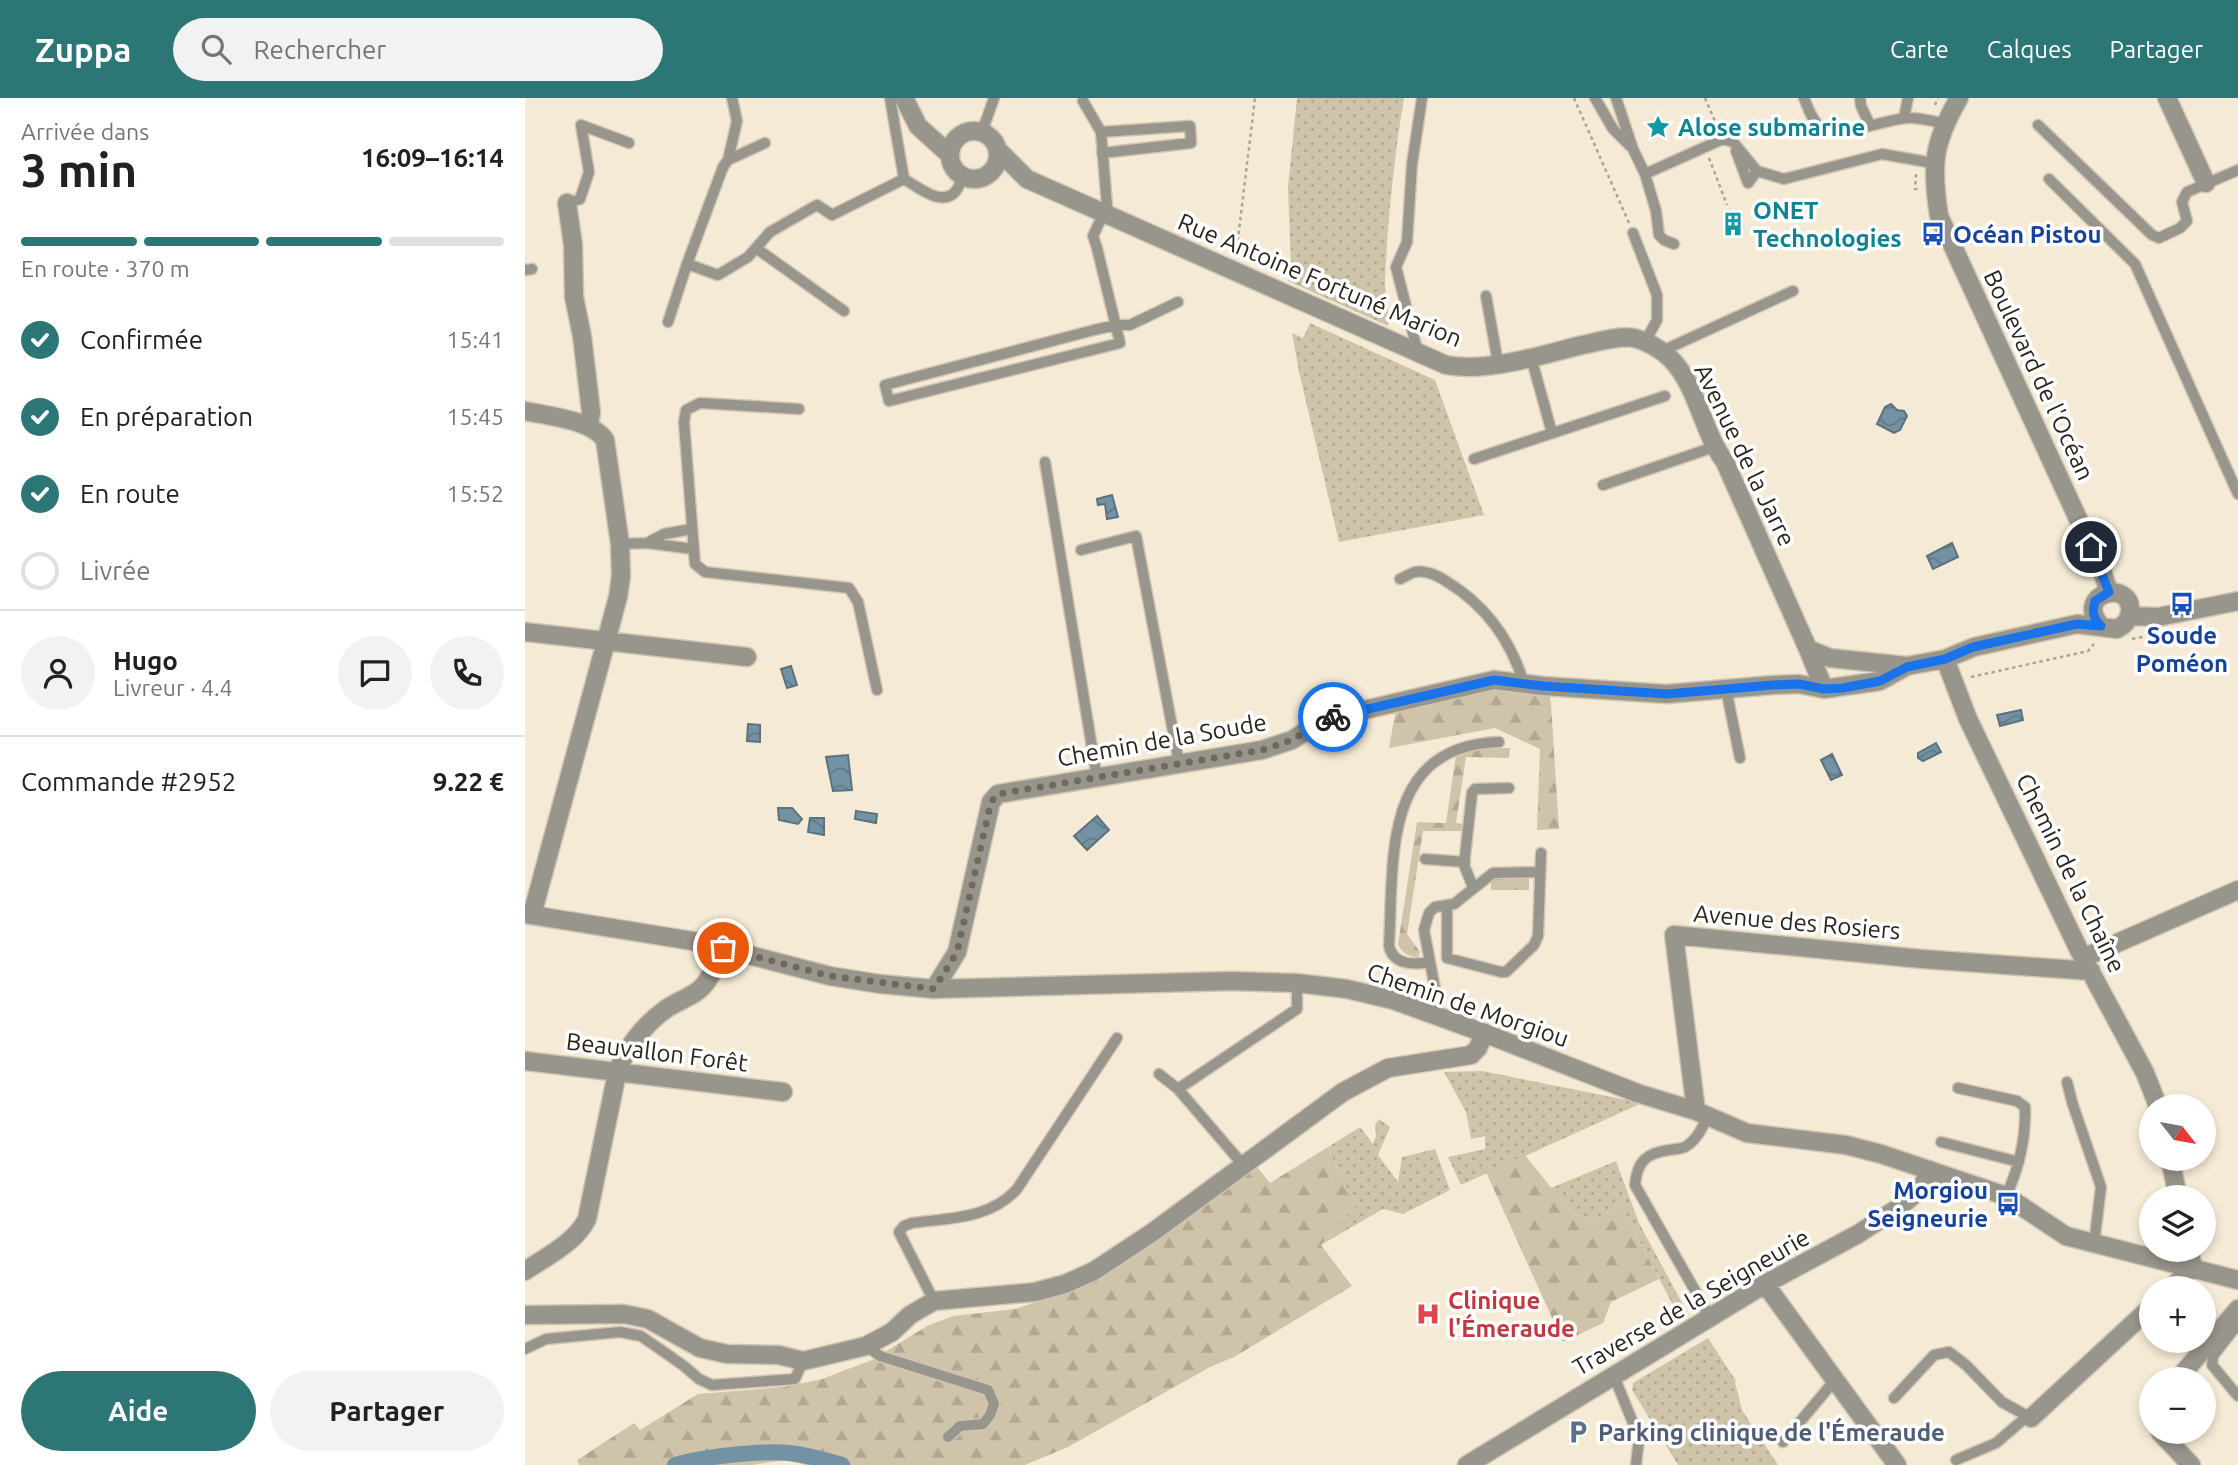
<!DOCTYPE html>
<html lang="fr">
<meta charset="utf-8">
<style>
:root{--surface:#fff;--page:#f2f2f2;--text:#202124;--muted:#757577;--line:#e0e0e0;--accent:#2c7675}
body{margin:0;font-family:Ubuntu,sans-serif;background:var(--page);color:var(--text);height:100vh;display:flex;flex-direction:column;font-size:26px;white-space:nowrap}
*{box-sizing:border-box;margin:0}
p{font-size:23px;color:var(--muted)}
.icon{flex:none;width:38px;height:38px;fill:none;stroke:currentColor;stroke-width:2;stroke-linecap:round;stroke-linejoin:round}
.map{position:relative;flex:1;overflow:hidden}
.sheet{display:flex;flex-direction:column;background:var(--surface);width:525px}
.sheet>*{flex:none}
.needle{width:46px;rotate:121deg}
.buttons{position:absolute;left:1614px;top:996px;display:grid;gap:14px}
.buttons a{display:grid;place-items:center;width:77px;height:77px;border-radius:50%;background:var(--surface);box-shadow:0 4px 10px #0003;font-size:35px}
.pin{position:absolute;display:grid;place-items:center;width:60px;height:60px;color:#fff;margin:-30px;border:4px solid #fff;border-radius:50%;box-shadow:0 2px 7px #0007}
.courier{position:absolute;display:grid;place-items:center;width:70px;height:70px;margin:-35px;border:5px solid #1a73e8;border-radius:50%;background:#fff;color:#222;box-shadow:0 2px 9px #0007}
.head em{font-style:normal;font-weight:700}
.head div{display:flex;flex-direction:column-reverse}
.head{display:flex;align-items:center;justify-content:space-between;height:119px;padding:0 21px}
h1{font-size:46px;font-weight:700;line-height:52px}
.bar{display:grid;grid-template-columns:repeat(4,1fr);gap:10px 7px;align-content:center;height:84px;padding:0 21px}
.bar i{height:9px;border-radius:5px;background:var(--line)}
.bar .on{background:var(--accent)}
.bar p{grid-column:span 4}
.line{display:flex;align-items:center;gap:18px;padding:0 21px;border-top:2px solid var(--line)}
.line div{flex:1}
.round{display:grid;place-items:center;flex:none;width:74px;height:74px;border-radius:37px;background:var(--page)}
ol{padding:0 21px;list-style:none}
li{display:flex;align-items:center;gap:21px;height:77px}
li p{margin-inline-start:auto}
li .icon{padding:7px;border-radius:50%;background:var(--accent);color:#fff;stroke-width:4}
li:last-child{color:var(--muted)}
li i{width:38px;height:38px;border:4px solid var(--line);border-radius:50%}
.button{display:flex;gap:14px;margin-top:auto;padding:14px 21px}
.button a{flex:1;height:80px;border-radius:42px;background:var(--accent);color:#fff;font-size:28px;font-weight:700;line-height:80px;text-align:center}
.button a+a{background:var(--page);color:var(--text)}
header{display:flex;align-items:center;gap:42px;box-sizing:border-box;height:98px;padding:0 35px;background:var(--accent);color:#fff}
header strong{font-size:33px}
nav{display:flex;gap:38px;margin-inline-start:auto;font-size:24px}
.search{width:490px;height:63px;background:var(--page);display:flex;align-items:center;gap:18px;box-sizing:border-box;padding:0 24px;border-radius:38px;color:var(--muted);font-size:26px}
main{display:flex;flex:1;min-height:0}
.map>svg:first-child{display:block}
</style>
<header>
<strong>Zuppa</strong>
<div class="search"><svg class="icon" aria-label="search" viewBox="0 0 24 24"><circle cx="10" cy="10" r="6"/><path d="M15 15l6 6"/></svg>Rechercher</div>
<nav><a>Carte</a><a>Calques</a><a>Partager</a></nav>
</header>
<main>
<section class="sheet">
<div class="head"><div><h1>3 min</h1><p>Arrivée dans</p></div><em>16:09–16:14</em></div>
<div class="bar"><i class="on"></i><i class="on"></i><i class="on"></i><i></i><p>En route · 370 m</p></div>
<ol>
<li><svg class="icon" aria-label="check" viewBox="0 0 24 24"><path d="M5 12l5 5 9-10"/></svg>Confirmée<p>15:41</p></li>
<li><svg class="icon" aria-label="check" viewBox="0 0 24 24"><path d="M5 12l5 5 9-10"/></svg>En préparation<p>15:45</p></li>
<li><svg class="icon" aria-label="check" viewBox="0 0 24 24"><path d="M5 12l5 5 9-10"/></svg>En route<p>15:52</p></li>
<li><i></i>Livrée</li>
</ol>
<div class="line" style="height:126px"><a class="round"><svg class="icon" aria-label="person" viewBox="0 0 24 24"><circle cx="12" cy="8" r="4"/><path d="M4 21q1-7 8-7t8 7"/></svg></a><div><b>Hugo</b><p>Livreur · 4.4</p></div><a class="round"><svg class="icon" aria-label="chat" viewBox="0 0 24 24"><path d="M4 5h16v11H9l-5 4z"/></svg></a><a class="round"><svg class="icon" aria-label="phone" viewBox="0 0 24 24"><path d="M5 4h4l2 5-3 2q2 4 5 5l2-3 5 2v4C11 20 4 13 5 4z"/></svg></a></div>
<div class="line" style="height:91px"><div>Commande #2952</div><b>9.22 €</b></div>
<div class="button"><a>Aide</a><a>Partager</a></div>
</section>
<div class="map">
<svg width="1713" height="1367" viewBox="0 0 1713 1367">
<defs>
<pattern id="grass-dots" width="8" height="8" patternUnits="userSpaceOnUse" patternTransform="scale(1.75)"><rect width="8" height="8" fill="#cfc3a9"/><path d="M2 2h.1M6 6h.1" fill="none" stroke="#b2a791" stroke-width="1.8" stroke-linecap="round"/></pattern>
<pattern id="forest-firs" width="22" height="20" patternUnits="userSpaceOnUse" patternTransform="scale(1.75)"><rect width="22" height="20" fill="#cfc3a9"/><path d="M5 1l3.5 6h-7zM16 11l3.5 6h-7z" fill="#b2a791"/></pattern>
<pattern id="water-waves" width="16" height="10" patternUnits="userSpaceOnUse" patternTransform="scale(1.75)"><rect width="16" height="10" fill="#7393a5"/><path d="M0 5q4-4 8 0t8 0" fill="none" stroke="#5e7886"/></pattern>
</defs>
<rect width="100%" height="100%" fill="#f5ead5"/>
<path fill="url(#grass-dots)" d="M772,0H879C869,60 863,119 860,180C859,196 866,212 863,228L763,183L766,168L763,89Z
M785,225L910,282L959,417L814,444L774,274L767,235L778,240Z
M957,973L1117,1005L936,1087L923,1059L960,1051V1038L946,1041L941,1014L919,974Z
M854,1021L865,1029L853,1057L873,1084L877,1059L910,1051L925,1092L878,1116L858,1111L796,1147L833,1105L818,1085L803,1049L835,1029L848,1046L851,1038L850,1027Z
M1091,1063L1114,1125L1164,1218L1156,1223L1096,1107L1069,1122L1047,1116L1026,1090Z
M1183,1240L1211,1283L1210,1284L1217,1312L1253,1367H1153L1107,1292L1108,1285Z"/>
<path fill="url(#forest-firs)" d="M968,588L1024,595L1026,606L1034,731L1012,732L1015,651L970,630L864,650L871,611Z
M941,650H985L984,660L941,659L931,725L937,726V733H898L882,836L895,854L893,859C883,859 877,855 873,846L892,724L921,725L931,657Z
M1004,777V792H966V779Z
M803,1049L818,1085L833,1105L796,1147L827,1188L709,1259L685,1269L543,1349L500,1367H281L262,1362L227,1367H54L52,1362L109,1325L115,1332L173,1296L259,1289L297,1281L347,1262L402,1228L428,1218L490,1211L543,1193L601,1160L732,1069L745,1085Z
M1000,1057L1047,1116L1069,1122L1096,1107L1134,1181L1086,1204L1078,1225L1038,1244L961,1074Z"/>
<path fill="url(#water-waves)" stroke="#5c727c" stroke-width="2" d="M1366,306L1372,312L1379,313L1382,318L1375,332L1369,335L1352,326L1360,309Z
M587,397L593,419L582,421L580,406L573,407L572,401Z
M1427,445L1433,459L1408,471L1402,458Z
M266,568L272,587L262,590L256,571Z
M1496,612L1498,622L1475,628L1472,617Z
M223,626L235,627V644L222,643Z
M1411,645L1416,654L1398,663L1393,660V655Z
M1307,656L1317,677L1306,682L1296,662Z
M323,657L327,692L308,693L301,659Z
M253,710H267L277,721L273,726L254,722Z
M331,713L352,716L351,725L330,721Z
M572,718L584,732L562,752L549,738Z
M285,720H299V737L283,734Z"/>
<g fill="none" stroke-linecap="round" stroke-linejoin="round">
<path stroke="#7393a5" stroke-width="16" d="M150,1367C175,1359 238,1352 264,1355C282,1357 300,1362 317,1367"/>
<g stroke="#d0c6b4" stroke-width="13">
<path id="service" d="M207,0L212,23L203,62L198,69L162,166L193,177L223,159L245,134L292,107L307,117L379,81
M365,0L379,81C393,89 416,109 430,94C434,90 436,83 438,78
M1070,0L1088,31L1105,48
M1091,0L1108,51L1120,76L1131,113L1134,137L1139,142L1149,146
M1279,0C1283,10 1287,22 1295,29C1312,42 1361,21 1382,20C1395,19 1407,23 1420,26
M1335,0L1336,8L1345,27
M558,3L576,34L582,108L568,138L572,150L595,245L364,303L360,287L569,232L591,227H605L653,204
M1379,20L1383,0
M1513,27L1627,137L1634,140L1655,130L1662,123L1657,104L1662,94L1713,72
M457,34L469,0
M576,34L665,28L666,45L577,55
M1211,53L1223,85L1232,73
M203,62L240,45
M1120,76L1198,41L1208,44L1232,73L1259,81L1357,56L1408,65
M1524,81L1610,166L1713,396
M42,105L55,101L64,74L56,27L104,45
M1108,135L1132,197V222L1120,244
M231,150L319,213
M0,172L7,171
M961,198L973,265
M143,224L162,166
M1137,253L1268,193
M893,255L871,169L882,144L887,66L897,0
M1006,259L1027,335
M274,311L175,305L161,312L159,324L170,466L180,474L324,490L333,504L352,592
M949,361L1140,298
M520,364L572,680
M1078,387L1189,349
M122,445L139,436L167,431
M95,446L122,445L168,451
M556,452L611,438L654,665
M875,481C880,479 886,475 890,474C901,472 913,478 921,483C960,507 986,542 999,586
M1201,591L1215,660
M900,761L940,764
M948,789L939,767L947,695L950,691L984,690
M922,807V860L976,874H981L1009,847L1013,838L1016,755
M904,864C889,867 868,867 864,848C869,762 856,648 974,644
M905,915L910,890L899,832L904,815L910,809L929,806L968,775L1015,774
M634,976L653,991L719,1068
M1542,984L1547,1004L1576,1089L1569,1146
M1433,990L1492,1003L1500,1009C1501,1040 1494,1070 1481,1098
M653,991L772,911V885
M1183,1018C1177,1030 1172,1042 1160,1049C1156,1051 1149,1051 1144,1052C1121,1055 1112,1064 1110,1087L1185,1219
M1416,1044L1494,1064
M409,1203L374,1134L379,1128L387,1125C425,1120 465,1121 492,1091L592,940
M1713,1226L1688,1258L1687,1267L1713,1298
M341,1248L355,1258L463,1292L469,1306L465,1317L458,1326L435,1328L423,1339
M0,1251L21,1241L95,1234L116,1238L159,1268L174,1281L187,1287L270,1281L278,1263
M1089,1278L1114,1340L1111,1367
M1369,1300L1409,1257L1424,1254L1441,1267L1477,1304L1506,1320
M1258,1344L1310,1282
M1431,1362L1471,1345L1499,1321L1506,1320"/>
</g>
<g stroke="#d0c6b4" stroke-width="21">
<path id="minor" d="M379,0L393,28L425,57
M1434,0C1408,45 1406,67 1414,118L1577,473L1584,494
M1642,0L1681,85
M425 57a24 24 0 1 1 48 0a24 24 0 1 1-48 0Z
M473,52L502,81L921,267C962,275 1016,257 1057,247C1073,244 1093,237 1109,240C1122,243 1137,252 1146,261C1173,289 1177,333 1200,364L1283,551L1299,591
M42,105L48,147L49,199L57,238L66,314L64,328
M0,313C23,318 67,322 80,342L95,446L96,478L93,499L7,817
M1605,518L1633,519L1713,503
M0,534L222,559
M1283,551L1305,560L1382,568L1420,561L1449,549L1552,526L1592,531C1599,527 1604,523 1605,514C1608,480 1547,495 1576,528
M1420,561L1443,621L1555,854L1620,975L1633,1008
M1558,860L1713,792
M409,891L432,854L466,704L473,696L737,652L767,642L800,621L969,582L1018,588L1142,596L1248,587L1274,586L1299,591L1355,583L1382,568
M0,963L258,994
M1171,1013L1149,837L1397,861L1566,873
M1645,1060L1653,1099
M0,1173C21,1159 51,1144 62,1121L92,975C100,950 120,926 141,911C151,904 164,900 174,892C186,882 192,864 198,850
M1240,1186L1372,1367
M1646,1190L1668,1169L1664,1152
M0,1217L99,1216L123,1221L175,1250L202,1256L254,1257L278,1263L341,1248L367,1234L385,1217L409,1203L510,1194L540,1186L569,1173L628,1134L818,994L863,970L946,957L953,950L959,935
M1653,1281L1713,1211
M1506,1320L1626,1209
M1635,1334L1666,1367
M942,1367L1240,1186L1333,1136L1373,1110L1397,1090L1404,1072"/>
</g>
<g stroke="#d0c6b4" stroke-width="21">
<path id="tertiary" d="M0,816L174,844L305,878L355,886L409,891L706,883L772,885L822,891L868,902L959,935L1112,995L1171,1013L1222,1035L1321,1047L1356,1056L1481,1098L1541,1138L1713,1182"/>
</g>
<path stroke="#ada594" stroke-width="2.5" stroke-dasharray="3.5 3.5" stroke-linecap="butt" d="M1049,0L1104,125
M1180,0L1192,28
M1410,7L1413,0
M1184,60L1202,107
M1391,76L1390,91H1395
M711,157L730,0
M1607,541L1628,537
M1446,579L1563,553L1569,546"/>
<use href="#service" stroke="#98958c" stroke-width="10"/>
<use href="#minor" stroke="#98958c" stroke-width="18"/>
<use href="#tertiary" stroke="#98958c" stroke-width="18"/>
</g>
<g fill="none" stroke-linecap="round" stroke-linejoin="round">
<path stroke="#70695d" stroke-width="7" stroke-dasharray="0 12.6" d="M198,850L305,878L409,891L432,854L466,704L473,696L737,652L767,642L800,621L808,619"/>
<path stroke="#1a73e8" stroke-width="9" d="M808,619L969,582L1018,588L1142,596L1248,587L1274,586L1299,591L1318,590L1355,583L1382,569L1420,561L1448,549L1552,526L1576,528C1568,520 1567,514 1570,503L1584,494L1566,449"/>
</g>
<defs>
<g id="sight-bare" transform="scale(1.89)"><path d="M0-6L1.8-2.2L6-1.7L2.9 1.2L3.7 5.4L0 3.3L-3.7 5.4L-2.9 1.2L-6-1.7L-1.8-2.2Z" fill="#0f9aa8" stroke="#fff" stroke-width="2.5" paint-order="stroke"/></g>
<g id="building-bare" transform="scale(1.89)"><path d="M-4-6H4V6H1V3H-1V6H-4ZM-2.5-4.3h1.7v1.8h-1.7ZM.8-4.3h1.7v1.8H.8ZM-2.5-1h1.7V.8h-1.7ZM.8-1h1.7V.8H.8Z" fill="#0f9aa8" stroke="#fff" stroke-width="2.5" paint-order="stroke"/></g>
<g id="bus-bare" transform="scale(1.89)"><path d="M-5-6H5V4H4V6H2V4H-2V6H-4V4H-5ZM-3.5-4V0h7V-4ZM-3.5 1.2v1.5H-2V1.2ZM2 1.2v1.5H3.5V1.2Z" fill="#1a4fb4" stroke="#fff" stroke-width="2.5" paint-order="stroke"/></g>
<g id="hospital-bare" transform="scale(1.89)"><path d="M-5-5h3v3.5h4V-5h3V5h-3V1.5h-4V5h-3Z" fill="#e0444e" stroke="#fff" stroke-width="2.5" paint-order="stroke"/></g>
<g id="parking-bare" transform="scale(1.89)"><path d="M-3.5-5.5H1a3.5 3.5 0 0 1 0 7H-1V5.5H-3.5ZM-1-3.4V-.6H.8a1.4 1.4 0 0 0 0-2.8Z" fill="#5c6f8a" stroke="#fff" stroke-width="2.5" paint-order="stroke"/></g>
</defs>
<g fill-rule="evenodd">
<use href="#sight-bare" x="1133" y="29"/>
<use href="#building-bare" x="1208" y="126"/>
<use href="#bus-bare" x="1408" y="136"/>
<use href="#bus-bare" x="1657" y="506"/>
<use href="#bus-bare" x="1483" y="1106"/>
<use href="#hospital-bare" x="903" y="1216"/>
<use href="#parking-bare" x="1053" y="1334"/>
</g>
<g text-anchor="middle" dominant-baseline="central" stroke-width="7" stroke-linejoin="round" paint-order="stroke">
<g font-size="24" font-weight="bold" fill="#0d838f" stroke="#fff" text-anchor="start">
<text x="1153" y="29">Alose submarine</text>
<text x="1228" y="112">ONET<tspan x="1228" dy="28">Technologies</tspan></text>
</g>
<g font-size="24" font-weight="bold" fill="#164399" stroke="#fff" text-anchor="start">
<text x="1428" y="136">Océan Pistou</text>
<text x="1657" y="537" text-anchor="middle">Soude<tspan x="1657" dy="28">Poméon</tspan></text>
<text x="1463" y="1092" text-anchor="end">Morgiou<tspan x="1463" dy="28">Seigneurie</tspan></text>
</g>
<g font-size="24" fill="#28241c" stroke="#fff">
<text transform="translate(795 182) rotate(23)">Rue Antoine Fortuné Marion</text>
<text transform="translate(1514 277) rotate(65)">Boulevard de l'Océan</text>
<text transform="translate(1220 357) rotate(64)">Avenue de la Jarre</text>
<text transform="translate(637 642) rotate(-10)">Chemin de la Soude</text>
<text transform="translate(1546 775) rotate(64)">Chemin de la Chaîne</text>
<text transform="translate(1272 824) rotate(5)">Avenue des Rosiers</text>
<text transform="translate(943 907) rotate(19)">Chemin de Morgiou</text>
<text transform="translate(132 954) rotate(7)">Beauvallon Forêt</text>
<text transform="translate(1166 1204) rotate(-30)">Traverse de la Seigneurie</text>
</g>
<g font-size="24" font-weight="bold" fill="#be3a42" stroke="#fff" text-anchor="start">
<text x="923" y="1202">Clinique<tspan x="923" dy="28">l'Émeraude</tspan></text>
</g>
<g font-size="24" font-weight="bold" fill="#4e5e75" stroke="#fff" text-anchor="start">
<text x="1073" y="1334">Parking clinique de l'Émeraude</text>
</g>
</g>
</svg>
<div class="buttons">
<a><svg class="needle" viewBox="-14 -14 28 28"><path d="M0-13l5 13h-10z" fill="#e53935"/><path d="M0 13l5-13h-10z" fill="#757577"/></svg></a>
<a><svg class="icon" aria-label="layers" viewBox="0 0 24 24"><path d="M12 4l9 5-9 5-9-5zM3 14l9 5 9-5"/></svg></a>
<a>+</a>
<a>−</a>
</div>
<div class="pin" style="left:198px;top:850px;background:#ea580c"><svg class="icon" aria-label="bag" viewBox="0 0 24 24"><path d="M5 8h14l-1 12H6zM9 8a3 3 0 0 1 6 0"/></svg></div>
<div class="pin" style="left:1566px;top:449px;background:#1f2937"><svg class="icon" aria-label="home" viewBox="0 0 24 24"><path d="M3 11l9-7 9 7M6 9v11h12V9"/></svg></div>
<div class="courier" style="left:808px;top:619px"><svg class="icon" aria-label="bike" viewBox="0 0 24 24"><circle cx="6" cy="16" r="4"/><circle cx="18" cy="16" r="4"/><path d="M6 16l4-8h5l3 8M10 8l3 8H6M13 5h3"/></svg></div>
</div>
</main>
